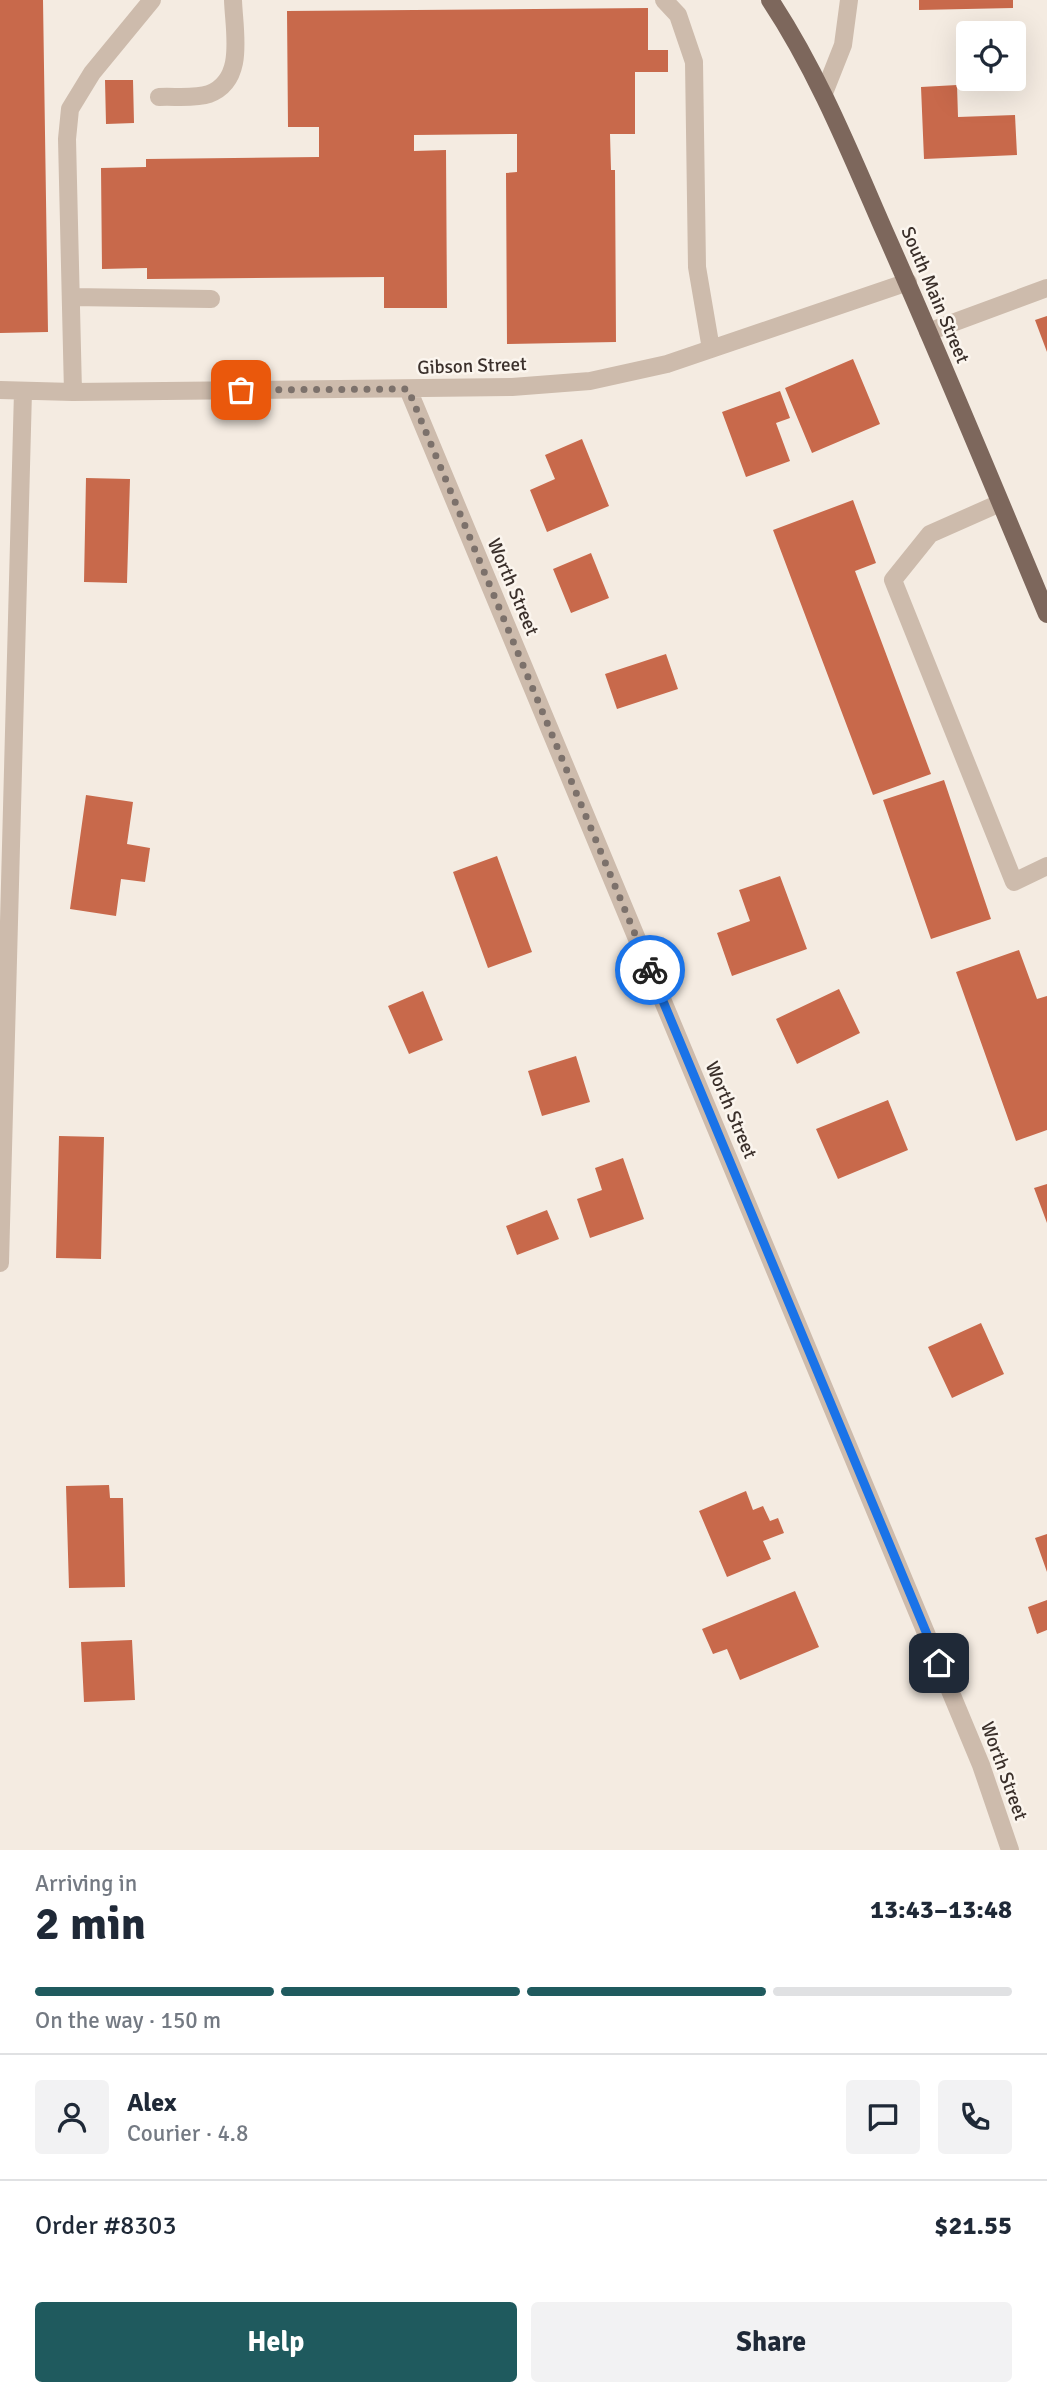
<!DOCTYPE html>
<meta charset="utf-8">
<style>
:root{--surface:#fff;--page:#f2f2f3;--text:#1f2937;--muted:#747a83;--line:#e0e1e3;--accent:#1f5a5e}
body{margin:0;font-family:Signika,sans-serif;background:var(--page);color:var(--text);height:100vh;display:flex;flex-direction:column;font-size:26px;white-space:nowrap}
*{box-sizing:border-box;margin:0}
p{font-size:23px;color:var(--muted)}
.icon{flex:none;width:38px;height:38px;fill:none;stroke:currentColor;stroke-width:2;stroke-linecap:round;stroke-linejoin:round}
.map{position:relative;height:1850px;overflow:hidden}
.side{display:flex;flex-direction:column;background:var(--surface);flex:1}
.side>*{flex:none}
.buttons{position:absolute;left:956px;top:21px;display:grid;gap:14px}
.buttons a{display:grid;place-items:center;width:70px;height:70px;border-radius:7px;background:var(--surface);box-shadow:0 7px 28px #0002;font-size:35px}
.pin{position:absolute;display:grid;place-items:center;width:60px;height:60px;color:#fff;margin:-30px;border-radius:14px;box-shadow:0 4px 10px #0006}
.courier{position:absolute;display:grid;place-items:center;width:70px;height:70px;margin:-35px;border:5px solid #1a73e8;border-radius:50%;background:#fff;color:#222;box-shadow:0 2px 9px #0007}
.head em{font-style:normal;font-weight:700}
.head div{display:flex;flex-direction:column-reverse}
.head{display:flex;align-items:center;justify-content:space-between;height:119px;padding:0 35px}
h1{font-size:46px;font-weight:700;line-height:52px}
.bar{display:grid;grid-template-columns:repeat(4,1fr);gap:10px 7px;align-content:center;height:84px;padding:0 35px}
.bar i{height:9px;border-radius:5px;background:var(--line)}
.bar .current{background:var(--accent)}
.bar p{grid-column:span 4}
.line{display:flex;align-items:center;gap:18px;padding:0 35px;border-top:2px solid var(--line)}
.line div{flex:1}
.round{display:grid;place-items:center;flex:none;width:74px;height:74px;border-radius:7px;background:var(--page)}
.button{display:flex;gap:14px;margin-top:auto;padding:14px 35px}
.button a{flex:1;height:80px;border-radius:7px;background:var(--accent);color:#fff;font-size:28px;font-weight:700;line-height:80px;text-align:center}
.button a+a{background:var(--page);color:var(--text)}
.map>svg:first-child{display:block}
</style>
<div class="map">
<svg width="1047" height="1850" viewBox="0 0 1047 1850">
<rect width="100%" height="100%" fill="#f4ebe1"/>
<path fill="#c8694b" d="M0,0H43L48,332L0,333Z
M919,0H1013V8L919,10Z
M648,8V50H668V72H635V134H610L611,170H615L616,342L507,344L506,173L517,172V134L414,135V151L446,150L447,308H384V277L147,279V268L102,269L101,168L146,167V159L319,157V127H288L287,11Z
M105,80H133L134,123L106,124Z
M957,85L958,117L1015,115L1017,155L924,159L921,87Z
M1047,316V352L1035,320Z
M853,359L880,424L812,453L785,388Z
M780,391L790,418L776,423L790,461L746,477L722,412Z
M582,439L609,506L547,532L530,490L555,479L545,455Z
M86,478L130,479L127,583L84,582Z
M853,500L876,563L855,571L931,774L873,795L773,530Z
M591,553L609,598L571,613L553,569Z
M666,654L678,689L617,709L605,674Z
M944,780L991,919L931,939L883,800Z
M86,795L133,802L127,844L150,848L145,882L121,879L116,916L70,909Z
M497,856L532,952L488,968L453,872Z
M780,876L807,949L732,976L717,933L750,921L739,890Z
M1019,950L1037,999L1047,996V1130L1016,1141L956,972Z
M839,989L860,1033L797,1064L776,1019Z
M423,991L443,1040L409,1054L388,1006Z
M576,1056L590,1102L542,1116L528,1071Z
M888,1100L908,1150L838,1179L816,1129Z
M59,1136L104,1137L101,1259L56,1258Z
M623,1158L644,1219L590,1238L577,1199L602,1190L595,1168Z
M1047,1184V1223L1034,1188Z
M547,1210L559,1239L517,1255L506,1226Z
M981,1323L1004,1374L952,1398L928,1347Z
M109,1485L110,1498H123L125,1587L69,1588L66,1486Z
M746,1491L753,1510L763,1506L770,1521L778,1518L784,1533L763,1541L771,1559L727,1577L699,1511Z
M1047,1534V1572L1035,1538Z
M795,1591L819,1647L740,1680L727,1649L713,1654L702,1629Z
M1047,1600V1630L1037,1634L1028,1607Z
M132,1640L135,1700L84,1702L81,1642Z"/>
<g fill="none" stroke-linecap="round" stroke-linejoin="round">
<path stroke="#cdbbac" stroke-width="18" d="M664,0L678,15L694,62L697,267L711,349
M824,93L843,45L849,0
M159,97C173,96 195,99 209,94C246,80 234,32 233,0
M71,297L211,299
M928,332L1047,288
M408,389L981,1765L1010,1850
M0,390L73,392L512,387L590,381L667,364L908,282
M73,392L67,139L70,109L92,73L152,0
M1000,503L930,534L893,580L1014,882L1047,866
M0,1263L23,391"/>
<path stroke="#7d675c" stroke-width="18" d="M770,0C817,71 849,150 883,228C940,356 993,485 1047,614"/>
</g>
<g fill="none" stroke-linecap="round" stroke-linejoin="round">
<path stroke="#7c716b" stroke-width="7" stroke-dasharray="0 12.6" d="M241,390L408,389L650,970"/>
<path stroke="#1a73e8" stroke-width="9" d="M650,970L939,1663"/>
</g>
<g text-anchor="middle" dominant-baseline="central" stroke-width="5" stroke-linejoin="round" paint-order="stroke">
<g font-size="19" fill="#3b302b" stroke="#fbf5ee">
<text transform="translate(935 295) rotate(67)">South Main Street</text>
<text transform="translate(472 366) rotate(-2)">Gibson Street</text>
<text transform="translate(513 587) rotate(67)">Worth Street</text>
<text transform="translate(731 1110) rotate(67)">Worth Street</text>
<text transform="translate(1004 1771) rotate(70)">Worth Street</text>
</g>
</g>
</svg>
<div class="buttons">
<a><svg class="icon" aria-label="locate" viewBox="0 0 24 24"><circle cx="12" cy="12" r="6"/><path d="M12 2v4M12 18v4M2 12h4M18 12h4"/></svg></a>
</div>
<div class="pin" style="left:241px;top:390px;background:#ea580c"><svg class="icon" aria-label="bag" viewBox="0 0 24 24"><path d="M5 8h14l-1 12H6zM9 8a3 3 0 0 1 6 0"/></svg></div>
<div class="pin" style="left:939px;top:1663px;background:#1f2937"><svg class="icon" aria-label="home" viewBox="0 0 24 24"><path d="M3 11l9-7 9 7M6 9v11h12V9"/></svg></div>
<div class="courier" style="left:650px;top:970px"><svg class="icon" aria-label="bike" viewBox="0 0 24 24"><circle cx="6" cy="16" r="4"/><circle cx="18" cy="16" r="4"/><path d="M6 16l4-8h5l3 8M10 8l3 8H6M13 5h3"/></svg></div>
</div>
<section class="side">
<div class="head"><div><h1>2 min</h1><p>Arriving in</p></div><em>13:43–13:48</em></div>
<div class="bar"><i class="current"></i><i class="current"></i><i class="current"></i><i></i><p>On the way · 150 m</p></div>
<div class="line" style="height:126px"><a class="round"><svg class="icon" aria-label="person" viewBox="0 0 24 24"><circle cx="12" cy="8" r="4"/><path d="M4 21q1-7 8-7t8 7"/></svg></a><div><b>Alex</b><p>Courier · 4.8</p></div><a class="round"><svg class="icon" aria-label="chat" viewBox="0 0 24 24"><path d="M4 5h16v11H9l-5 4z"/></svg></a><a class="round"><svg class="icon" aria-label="phone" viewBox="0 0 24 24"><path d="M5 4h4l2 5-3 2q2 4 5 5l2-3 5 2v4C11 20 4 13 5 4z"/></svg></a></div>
<div class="line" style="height:91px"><div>Order #8303</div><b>$21.55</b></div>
<div class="button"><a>Help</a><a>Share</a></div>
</section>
